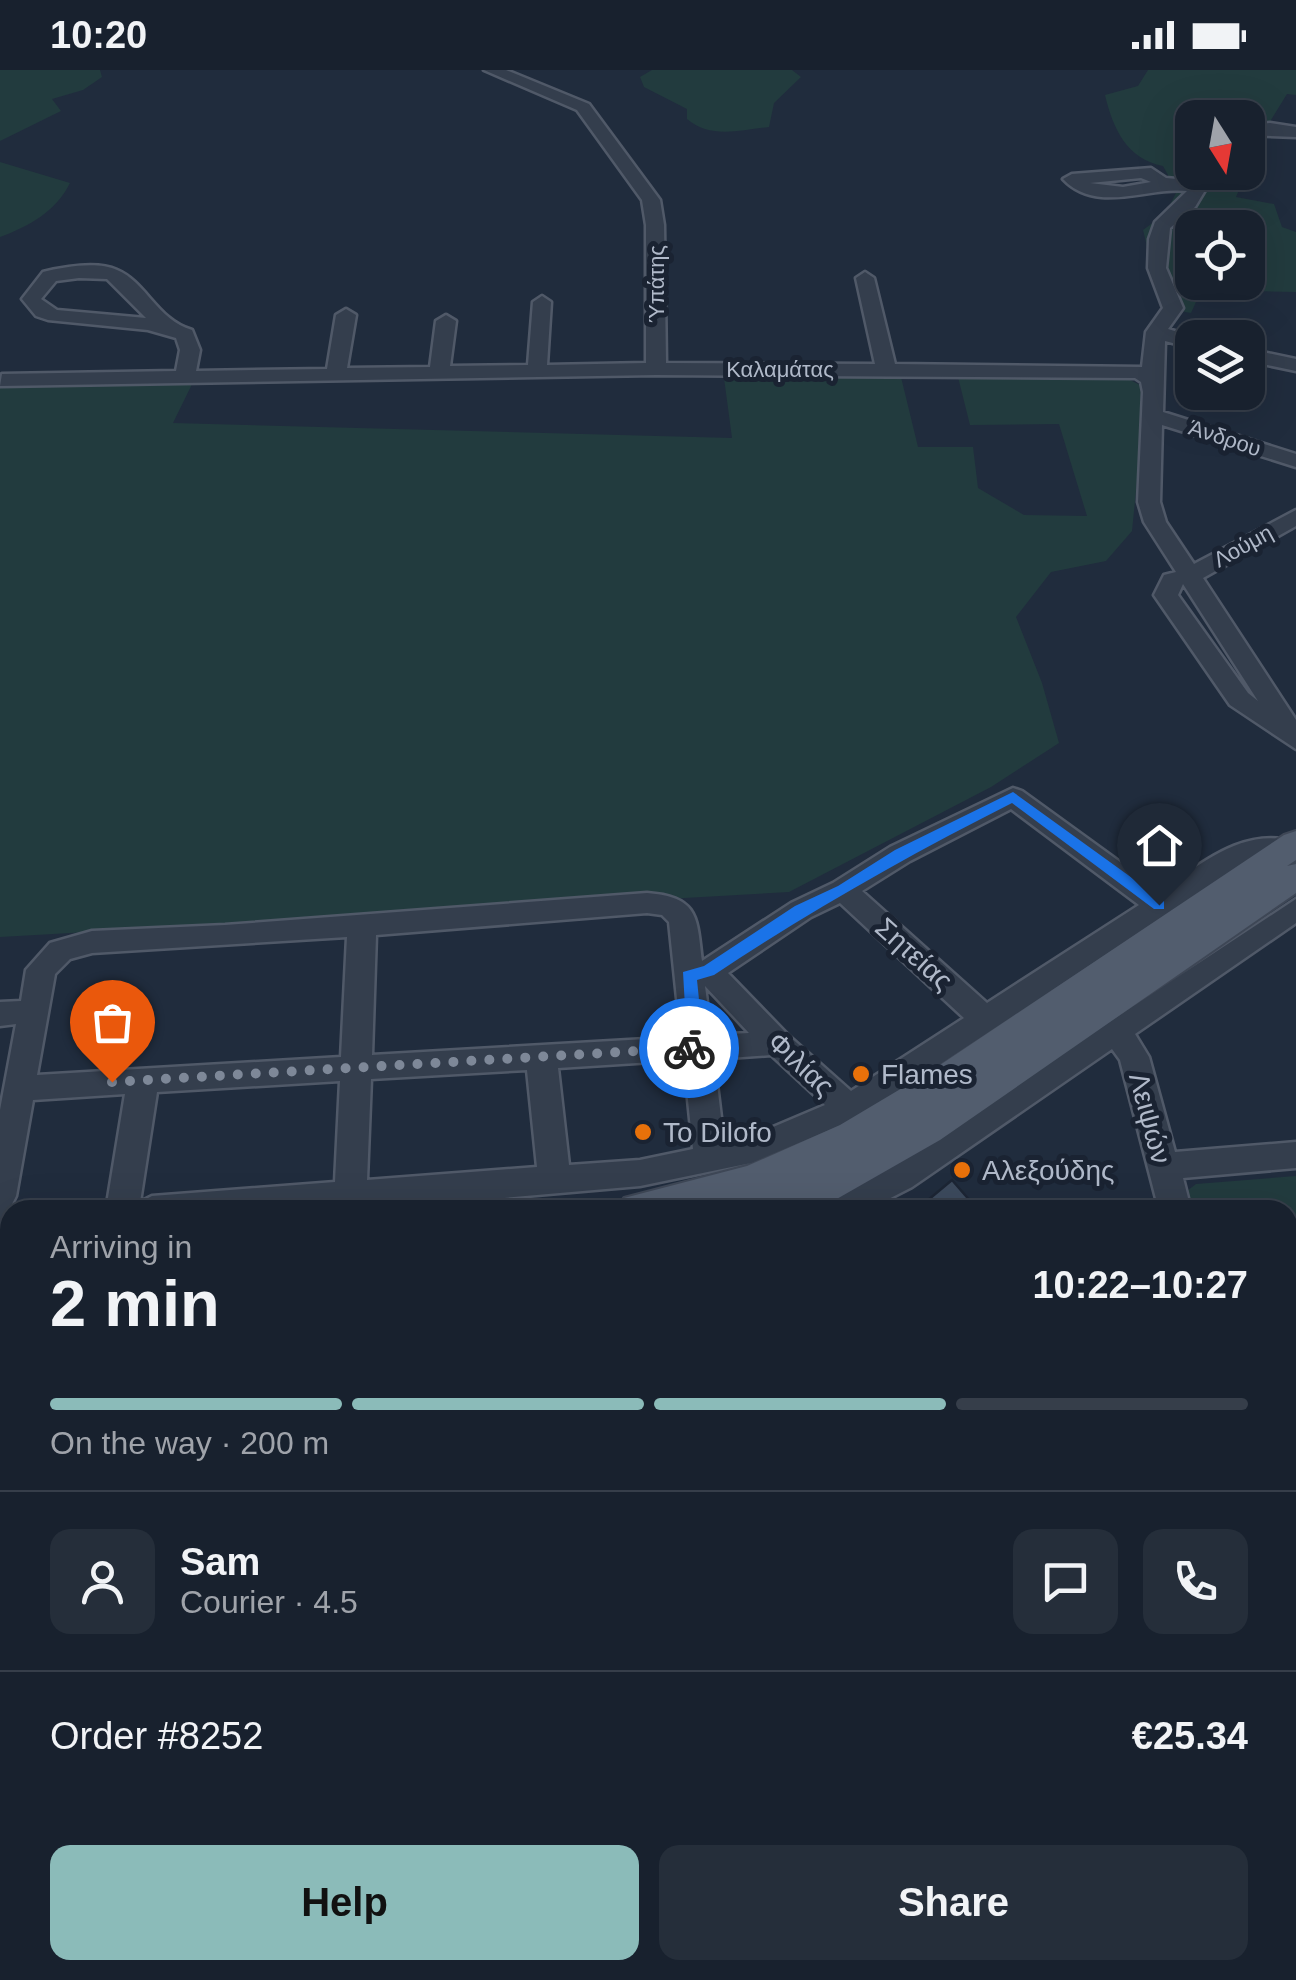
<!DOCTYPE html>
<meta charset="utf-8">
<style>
:root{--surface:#18212e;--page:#252e3a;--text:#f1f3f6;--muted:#9fa3aa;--line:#363e4a;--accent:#8bbbb9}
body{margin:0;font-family:Helvetica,sans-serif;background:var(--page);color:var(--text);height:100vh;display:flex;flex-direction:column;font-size:38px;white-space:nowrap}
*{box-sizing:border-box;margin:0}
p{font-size:32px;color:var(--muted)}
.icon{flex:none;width:55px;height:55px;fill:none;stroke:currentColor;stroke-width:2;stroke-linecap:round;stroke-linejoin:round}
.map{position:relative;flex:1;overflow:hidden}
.side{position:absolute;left:0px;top:1130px;width:1298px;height:780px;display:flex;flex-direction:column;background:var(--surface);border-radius:30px 30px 0 0;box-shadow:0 10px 40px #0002,0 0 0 2px var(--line)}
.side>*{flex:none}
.needle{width:65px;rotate:169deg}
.fabs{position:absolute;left:1175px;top:30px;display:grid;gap:20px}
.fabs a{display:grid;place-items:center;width:90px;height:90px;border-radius:20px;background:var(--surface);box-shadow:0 10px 40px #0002,0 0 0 2px var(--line);font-size:50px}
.pin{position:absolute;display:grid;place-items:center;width:85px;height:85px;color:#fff;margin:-102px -42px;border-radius:50% 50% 50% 0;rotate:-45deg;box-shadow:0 0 10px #0007}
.pin .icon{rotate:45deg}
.courier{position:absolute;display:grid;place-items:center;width:100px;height:100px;margin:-50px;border:8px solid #1a73e8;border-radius:50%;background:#fff;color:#222;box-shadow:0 2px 12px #0007}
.summary em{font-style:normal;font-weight:700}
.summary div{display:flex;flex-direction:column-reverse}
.summary{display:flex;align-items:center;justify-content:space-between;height:170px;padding:0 50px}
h1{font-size:65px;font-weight:700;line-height:75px}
.bar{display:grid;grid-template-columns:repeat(4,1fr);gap:15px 10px;align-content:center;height:120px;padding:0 50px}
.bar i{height:12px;border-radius:8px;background:var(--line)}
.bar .selected{background:var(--accent)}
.bar p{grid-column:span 4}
.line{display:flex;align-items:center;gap:25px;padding:0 50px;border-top:2px solid var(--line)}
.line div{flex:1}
.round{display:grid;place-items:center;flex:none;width:105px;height:105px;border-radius:20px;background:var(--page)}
.button{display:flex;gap:20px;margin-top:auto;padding:20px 50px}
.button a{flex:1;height:115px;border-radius:20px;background:var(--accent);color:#111;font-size:40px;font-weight:700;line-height:115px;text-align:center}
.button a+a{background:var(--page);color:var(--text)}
.status{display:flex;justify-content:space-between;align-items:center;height:70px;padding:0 50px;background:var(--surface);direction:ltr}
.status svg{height:28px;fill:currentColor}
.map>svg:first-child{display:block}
</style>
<div class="status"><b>10:20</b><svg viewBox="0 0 49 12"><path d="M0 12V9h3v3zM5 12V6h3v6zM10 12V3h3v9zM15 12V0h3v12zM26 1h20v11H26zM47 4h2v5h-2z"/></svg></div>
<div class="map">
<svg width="1296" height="1910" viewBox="0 0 1296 1910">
<rect width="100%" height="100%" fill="#202c3d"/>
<path fill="#223b3e" d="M0,0H100L102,7L83,20L52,29L61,41L0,71Z
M652,0H792L801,7L774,33L769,57C740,60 710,69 687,49V39L644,17L640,7Z
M1148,0H1296V25L1287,24L1266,58L1248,98V48H1192V102L1246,103L1236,127L1274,134L1282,157L1296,162V222L1254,221L1245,213L1248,192L1255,186L1261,168L1248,163V158H1192L1189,208L1200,223L1191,243C1152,237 1152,193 1143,160L1166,143L1177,121L1163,96C1127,89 1113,59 1105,25L1138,16Z
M0,92L70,113C56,141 30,156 0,167Z
M196,306L173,353L732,368L724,308L901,307L918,377H973L978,418L1024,445L1087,446L1059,354L970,355L958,307L1122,306L1142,316L1144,339L1132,461L1106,491L1051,502L1016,547L1042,613L1059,673L991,717L789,822L0,867V316Z
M1296,1106V1212L1288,1218V1140H1193L1187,1121L1196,1114Z
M0,1845L10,1846V1900H103L101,1910H0Z
M744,1900H842L880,1904V1910H739Z"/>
<path fill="#3c4a5d" stroke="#1c2534" stroke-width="2.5" d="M952,1110L978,1140H916Z"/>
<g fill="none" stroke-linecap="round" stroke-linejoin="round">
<g stroke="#505968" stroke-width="5">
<path id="minor" d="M484,0H506L589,34L660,130L664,155L666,293L875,294L856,208L865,202L874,208L895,294L1142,297L1146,262L1163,238L1148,198L1149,169L1155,152L1187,121C1149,116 1097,145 1063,109L1072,104L1151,98L1166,108L1187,110L1177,87L1192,75V102H1200L1207,117L1195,137L1170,158L1166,198L1183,238L1168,259L1198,268H1192V278L1165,271L1163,342L1296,384V397L1162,355L1160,432L1166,452L1194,494L1296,440V456L1203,508L1296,650V679L1230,635L1154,525L1164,505L1176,502L1144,452L1138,432L1143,322L1141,312L1135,308L656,305L0,316L2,304L176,301L180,280L176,268L148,260L48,250L36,246L22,229L43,202C64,197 97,191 117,200C146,212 157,250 192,260L200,280L196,301L327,299L336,245L346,239L356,245L347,298L430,297L436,251L446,245L456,251L450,296L528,295L533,232L542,226L551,232L547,295L646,293V155L642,130L577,40ZM1141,108L1151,112L1123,117L1090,113ZM79,208L107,209L146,248L57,240L41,229L56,211ZM1183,514L1258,631L1248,623L1178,525Z
M1270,53L1296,57V67L1248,65V55Z
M1248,279L1296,289V301L1248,291Z
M1013,718L1022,721L1160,821C1202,794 1243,756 1296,772V786L1250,789L860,1047L751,1093L640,1116L366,1140H106L125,1024L33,1030L16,1126L11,1136L22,1140H10V1164L0,1165V1040L16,954L0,956V932L21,931L26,900L50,873L92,861L225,855L647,823C698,827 697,846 702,891L791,833L833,813L890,777ZM1011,739L1139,835L987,933L862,821L910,791ZM840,833L964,948L851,1021L788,965L728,903L811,847ZM647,843L662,845L669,852L681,967L372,985L376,865ZM347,867L341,987L37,1005L55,904L70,889L92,883ZM705,916L749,963L711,965ZM771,985L825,1035L747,1068L724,1072L714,989ZM684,990L693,1079L640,1090L569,1095L558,998ZM527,1000L537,1097L367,1110L371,1009ZM340,1011L335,1112L152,1126L140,1132L157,1022Z
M1296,829V853L1135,964L1149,987L1175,1082L1296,1072V1098L1183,1108L1191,1140H1159L1120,990L1112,979L912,1117L867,1140H820L824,1130L890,1097Z
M10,1228V1258L0,1259V1229Z
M1291,1280L1296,1282V1342L1288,1339V1281Z
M10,1354V1415L0,1419V1358Z
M0,1601L10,1602V1642L0,1641Z
M1288,1697L1296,1698V1740L1288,1739Z
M111,1900H155L154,1910H110Z
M306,1900H350L348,1910H304Z"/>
</g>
<g stroke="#3e4756" stroke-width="4">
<path id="major" d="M1296,761V790L1287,796L1296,794V823L940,1070L821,1138L745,1140L751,1129L715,1140H618L624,1128L747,1096L840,1055L934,999L1284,765Z
M10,1167V1237L0,1238V1168Z"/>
</g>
<use href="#minor" fill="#343e4d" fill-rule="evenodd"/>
<use href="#major" fill="#525d6e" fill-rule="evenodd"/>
</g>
<path fill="#1a73e8" d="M1013,722L1164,831V839H1154L1012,733C909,785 810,841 714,905L697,910L704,978L696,984L683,983L681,978L687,972L683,902L704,896L795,836L838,816L895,780Z"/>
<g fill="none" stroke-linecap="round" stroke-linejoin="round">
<path stroke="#7e8898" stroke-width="10" stroke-dasharray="0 18" d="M112,1012L689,978"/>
</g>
<g fill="#e8710a" stroke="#1a2332" stroke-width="4">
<circle cx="861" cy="1004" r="10"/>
<circle cx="643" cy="1062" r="10"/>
<circle cx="962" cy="1100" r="10"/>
</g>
<g text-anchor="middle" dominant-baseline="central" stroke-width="10" stroke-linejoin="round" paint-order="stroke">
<g font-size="22" fill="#b0b9c9" stroke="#1a2332">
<text transform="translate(656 214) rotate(-90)">Ύπάτης</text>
<text x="780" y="299">Καλαμάτας</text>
<text transform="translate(1225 368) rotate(18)">Άνδρου</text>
<text transform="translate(1243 476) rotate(-29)">Λούμη</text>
</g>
<g font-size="28" fill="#b0b9c9" stroke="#1a2332">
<text transform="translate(914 884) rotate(42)">Σητείας</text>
<text transform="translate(801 994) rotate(43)">Φιλίας</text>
<text transform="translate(1150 1048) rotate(75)">Λειψών</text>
</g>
<g font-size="28" fill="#b0b9c9" stroke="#1a2332" text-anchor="start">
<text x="881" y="1004">Flames</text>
<text x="663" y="1062">To Dilofo</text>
<text x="982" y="1100">Αλεξούδης</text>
</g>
</g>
</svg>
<div class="fabs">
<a><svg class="needle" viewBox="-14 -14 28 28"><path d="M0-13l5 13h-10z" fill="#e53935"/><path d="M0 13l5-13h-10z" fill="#9fa3aa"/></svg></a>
<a><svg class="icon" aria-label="locate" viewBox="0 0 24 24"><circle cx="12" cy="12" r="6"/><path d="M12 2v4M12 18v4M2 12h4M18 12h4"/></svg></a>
<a><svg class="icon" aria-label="layers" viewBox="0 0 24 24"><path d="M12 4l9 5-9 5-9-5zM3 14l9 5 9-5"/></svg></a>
</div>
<div class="pin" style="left:112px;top:1012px;background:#ea580c"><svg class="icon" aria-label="bag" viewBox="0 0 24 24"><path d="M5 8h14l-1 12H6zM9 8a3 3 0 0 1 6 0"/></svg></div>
<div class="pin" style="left:1159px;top:835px;background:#1f2937"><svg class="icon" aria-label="home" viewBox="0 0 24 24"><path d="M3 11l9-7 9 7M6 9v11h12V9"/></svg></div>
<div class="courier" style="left:689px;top:978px"><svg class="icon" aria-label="bike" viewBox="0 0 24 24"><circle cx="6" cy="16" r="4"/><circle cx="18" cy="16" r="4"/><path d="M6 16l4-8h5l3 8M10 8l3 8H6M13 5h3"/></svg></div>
<section class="side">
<div class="summary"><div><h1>2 min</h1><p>Arriving in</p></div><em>10:22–10:27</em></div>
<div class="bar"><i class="selected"></i><i class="selected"></i><i class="selected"></i><i></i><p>On the way · 200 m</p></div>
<div class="line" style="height:180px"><a class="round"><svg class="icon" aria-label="person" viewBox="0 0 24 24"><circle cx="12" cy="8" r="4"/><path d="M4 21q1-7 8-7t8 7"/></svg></a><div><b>Sam</b><p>Courier · 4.5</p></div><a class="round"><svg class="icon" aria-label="chat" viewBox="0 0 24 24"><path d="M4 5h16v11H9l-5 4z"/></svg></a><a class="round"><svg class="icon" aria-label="phone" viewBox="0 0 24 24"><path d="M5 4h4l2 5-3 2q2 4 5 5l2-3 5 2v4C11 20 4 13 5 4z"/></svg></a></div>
<div class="line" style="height:130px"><div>Order #8252</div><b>€25.34</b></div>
<div class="button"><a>Help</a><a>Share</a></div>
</section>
</div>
